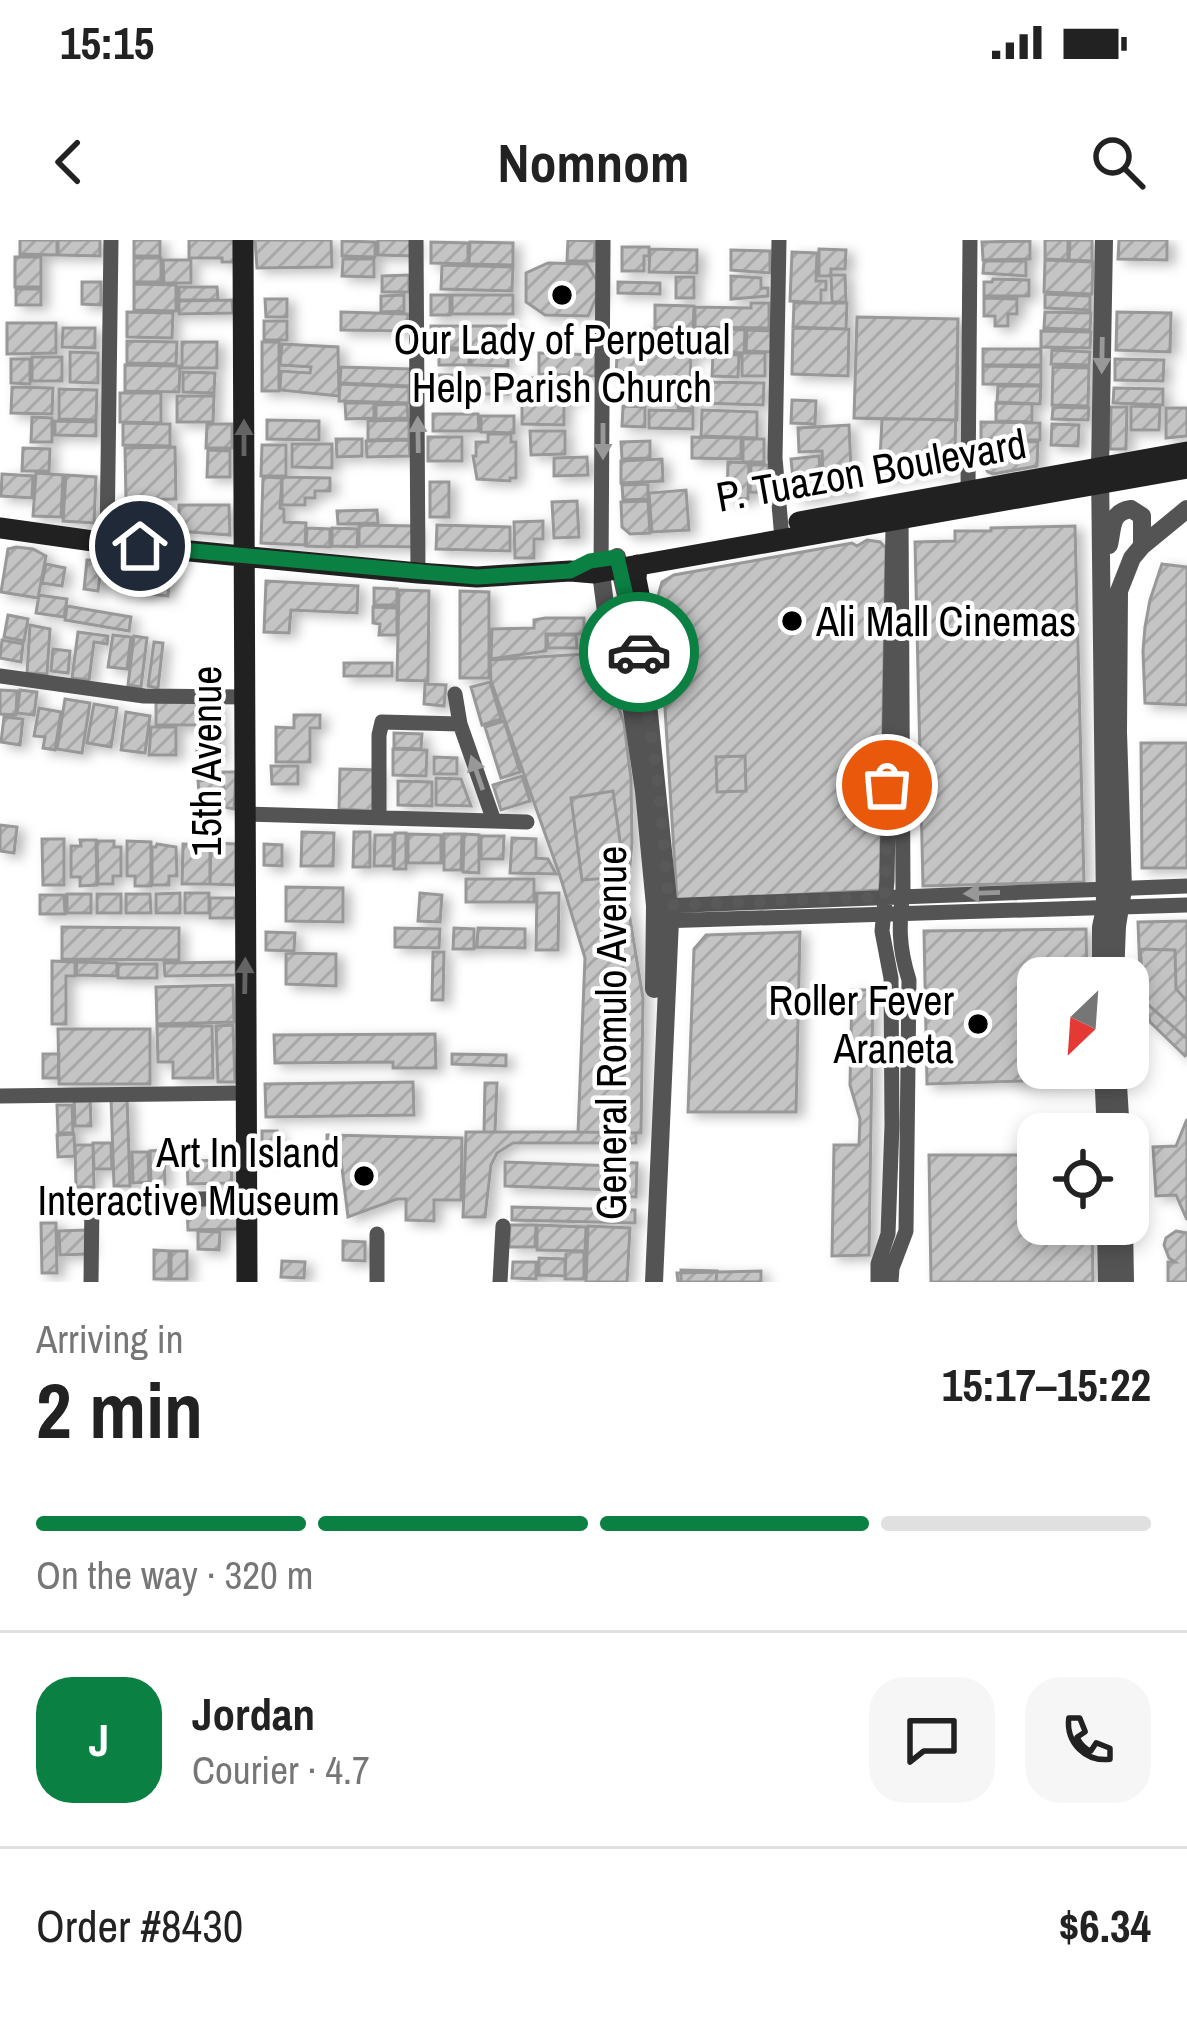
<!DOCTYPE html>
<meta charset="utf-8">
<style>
:root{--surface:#fff;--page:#f6f6f6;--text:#222;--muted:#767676;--line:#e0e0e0;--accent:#0b8043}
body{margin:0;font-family:"Archivo Narrow",sans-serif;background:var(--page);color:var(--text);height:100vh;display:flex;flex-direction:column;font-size:45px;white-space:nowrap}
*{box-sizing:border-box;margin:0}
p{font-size:39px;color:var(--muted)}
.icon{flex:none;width:66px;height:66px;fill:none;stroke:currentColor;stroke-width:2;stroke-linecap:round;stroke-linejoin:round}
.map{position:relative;height:1042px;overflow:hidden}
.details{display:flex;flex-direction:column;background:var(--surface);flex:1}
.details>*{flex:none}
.needle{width:78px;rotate:205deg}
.tools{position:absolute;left:1017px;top:717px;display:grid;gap:24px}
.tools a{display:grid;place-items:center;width:132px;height:132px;border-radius:24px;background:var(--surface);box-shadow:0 6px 18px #0003;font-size:60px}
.pin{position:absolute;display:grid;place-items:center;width:102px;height:102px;color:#fff;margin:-51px;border:6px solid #fff;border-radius:50%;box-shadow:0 3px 12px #0007}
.courier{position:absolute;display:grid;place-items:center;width:120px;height:120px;margin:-60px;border:9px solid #0b8043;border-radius:50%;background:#fff;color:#222;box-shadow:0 3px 15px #0007}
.overview em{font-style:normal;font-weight:700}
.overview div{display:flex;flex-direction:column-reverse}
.overview{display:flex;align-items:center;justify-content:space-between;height:204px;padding:0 36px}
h1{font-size:78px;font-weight:700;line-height:90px}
.bar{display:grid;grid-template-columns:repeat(4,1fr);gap:18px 12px;align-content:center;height:144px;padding:0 36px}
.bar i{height:15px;border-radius:9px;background:var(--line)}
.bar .active{background:var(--accent)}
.bar p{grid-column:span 4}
.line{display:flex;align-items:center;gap:30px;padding:0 36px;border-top:3px solid var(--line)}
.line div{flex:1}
.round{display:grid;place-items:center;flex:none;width:126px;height:126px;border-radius:36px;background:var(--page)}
.status{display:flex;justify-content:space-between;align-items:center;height:84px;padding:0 60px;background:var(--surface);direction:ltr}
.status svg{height:33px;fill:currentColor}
header{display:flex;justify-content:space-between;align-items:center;height:156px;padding:0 36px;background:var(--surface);font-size:54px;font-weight:700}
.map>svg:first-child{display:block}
</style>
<div class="status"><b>15:15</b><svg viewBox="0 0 49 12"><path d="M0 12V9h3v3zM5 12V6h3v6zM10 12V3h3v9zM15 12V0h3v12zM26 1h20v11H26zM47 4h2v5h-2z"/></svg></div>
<header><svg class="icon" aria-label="back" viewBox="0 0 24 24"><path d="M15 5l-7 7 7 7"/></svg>Nomnom<svg class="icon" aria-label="search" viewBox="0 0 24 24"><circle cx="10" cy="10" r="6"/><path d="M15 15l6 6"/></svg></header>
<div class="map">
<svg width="1187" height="1042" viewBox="0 0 1187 1042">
<defs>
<pattern id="building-hatch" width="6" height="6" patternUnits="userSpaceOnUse" patternTransform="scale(3)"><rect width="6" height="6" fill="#c4c4c4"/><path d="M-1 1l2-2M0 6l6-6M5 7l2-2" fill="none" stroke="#a7a7a7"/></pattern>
<filter id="shadow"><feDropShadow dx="7" dy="4" stdDeviation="6" flood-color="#0004"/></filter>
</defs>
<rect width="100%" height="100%" fill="#fff"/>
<path fill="url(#building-hatch)" stroke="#989898" stroke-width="3" filter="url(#shadow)" d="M20,0H57V15L20,14Z
M58,0H100V16L58,15Z
M134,0H160V16H134Z
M189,0H234V22H222V18H189Z
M255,0H331L332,27L257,28Z
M378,0H413V16L378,15Z
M568,0L595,1L594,21H567Z
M1045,0H1068V20L1045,19Z
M1070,0H1092V21L1069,20Z
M1119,0H1167V20L1118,19Z
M342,1L375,2V17L342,16Z
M1030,1V19L983,20L982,2Z
M431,2L468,3V24L431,23Z
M470,2L513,3V25L469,24Z
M622,7H649V16H644V31H622Z
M650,9L697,10V33L649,32Z
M819,9L846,10L845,29H831V36H819Z
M731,10L770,11V33L731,30Z
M792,12L817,13L816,41H826V50H821V63L790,61Z
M15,17H41V47H15Z
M134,18H161V42H134Z
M343,19H374V37L342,36Z
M163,20H191V43H164Z
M1045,20L1093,22L1092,54L1044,52Z
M984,21H1026V36L983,33Z
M548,23L587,24L601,47L588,76L545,75L526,62V33Z
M442,25L513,27L512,51L441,49Z
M409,35V52H382V36Z
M831,35H845L846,62H832Z
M731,36L761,38V48H768V56L731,59Z
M676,37H694V58H676Z
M993,39L1029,40V56H984V42H992Z
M82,42H101V65L82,64Z
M618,42L660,43V54L618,53Z
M134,44L176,45V71L134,70Z
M179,47H217L218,60H179Z
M16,49H41V65H16Z
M1045,54L1090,56V70L1045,68Z
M404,55V71L381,72V56Z
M431,55H450V75H431Z
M452,55H513V74H452Z
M984,58L1017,59V74H1008V86H995V76H984Z
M265,59H287V77H266Z
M232,60L233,73L179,74V61Z
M751,63H769V88L695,87V67L751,68Z
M794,63H847L846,89L793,87Z
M655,65L694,66L693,89L655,87Z
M127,72L173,73L172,98L127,97Z
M341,72L408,74V91L341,90Z
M1045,72L1091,73L1090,90L1044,88Z
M1117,72L1171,73L1170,112L1116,110Z
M857,77L958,79L957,180L854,178Z
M857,77L958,79L955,212L961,221L942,235L938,229L879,240L882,179L854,178Z
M264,81H287V100H264Z
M7,83H56V113L7,114Z
M431,86H514V108H431Z
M63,88H95V108L62,107Z
M793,88L849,89L848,136L792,134Z
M656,89V97H662V91H677L678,110L643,111L642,90Z
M679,89H698V114L679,115Z
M699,89L720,90V113L698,112Z
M721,89L745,90L744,113L721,112Z
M747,90L771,91V112L746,111Z
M1041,91L1091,92L1090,108L1041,107Z
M127,101L177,102L176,124L127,123Z
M182,102H217V128H182Z
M262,102H279V151H262Z
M282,104L338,107L339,156L280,150L281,131L310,133L311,127L280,125Z
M471,109L508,110V126L471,125Z
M983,109H1041V125H983Z
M439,110H469V125H439Z
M1052,110L1090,112L1089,125L1051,124Z
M70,112L98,113V143L70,142Z
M539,113L596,115L595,136L539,134Z
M617,113L691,115L690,141L616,139Z
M742,113H765V136H742Z
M713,114L739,115L738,137L712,136Z
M32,117H62V141H32Z
M11,119H30V144L11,143Z
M1115,119L1164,120L1163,141L1115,140Z
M125,125L180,126L179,152L125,151Z
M983,126L1041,127V145L983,144Z
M341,127L410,129V146L340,143Z
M1053,127L1089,128L1088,166L1052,165Z
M183,132L215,133L214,153L183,152Z
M431,135H462V152H431Z
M475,138H508V154H475Z
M517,138H555V159L517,158Z
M556,139H576V159H556Z
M621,140L676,141L675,163L620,161Z
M678,142H693V169L678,168Z
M700,142L764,143L763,165L699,163Z
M340,144L409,147V163L339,161Z
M998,146H1041L1040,164L997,162Z
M12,147L53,148L52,174L11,173Z
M1114,148L1163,149V165L1113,163Z
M59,149L97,150L96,180L59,179Z
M120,153H161V183L120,182Z
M177,156H214L213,182H177Z
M792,160L816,161L815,184L791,183Z
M522,161L564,162V185L522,184Z
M345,163H374V178L346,179Z
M996,163L1032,164V182L996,181Z
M407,164L408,178L376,179V165Z
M623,166L645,167V187L622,186Z
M1131,166L1160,167L1159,190H1131Z
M1053,167L1089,168L1088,180L1052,179Z
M1111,167H1127L1126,209H1110Z
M1166,168H1187V196L1166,198Z
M649,170L693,171V189L649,188Z
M702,170L757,172V198L701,196Z
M433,174H478L479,191H433Z
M481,176H514V193L481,192Z
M32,177L52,178V202H31Z
M267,180L319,181V200L267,199Z
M409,180V199L368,200V181Z
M55,181L96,182V196L55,195Z
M981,182L1040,183V200L981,199Z
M123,183L170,184V206L123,205Z
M207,184H232V208H206Z
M1052,184L1079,185L1078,206L1051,205Z
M849,185L852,251L824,253L822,211L799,212L798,188Z
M530,191H565V214L531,215Z
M488,194H511V202H516V238H510V241L477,239L473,216H476V202H488Z
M428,197H462V221H428Z
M692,197L741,198V219L692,218Z
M336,199H362V216L337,217Z
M743,199H764V222H743Z
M409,200L410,216L367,217L366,201Z
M983,200L1038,202L1037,226L993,234L988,232L983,224Z
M650,201V218L622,219L621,202Z
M292,204H332V228L292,227Z
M262,205H286V236H261Z
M175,207L176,259L126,260L125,208Z
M23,208L50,209L49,231H22Z
M208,210L230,211V237H207Z
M819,216L822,256L795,258L791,219Z
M587,217L588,235L554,236V218Z
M662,219L663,241L621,243V221Z
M728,222L749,223L748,259L727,258Z
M751,225H768V253L750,252Z
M36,233L63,235L61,277L33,276Z
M2,234L33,236L32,258L1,256Z
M66,235L96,237L94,283L63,281Z
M263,237L282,238L280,268L284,269V282L306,283L305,305L261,303Z
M282,237L330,238V251H315V258H305V265H282Z
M430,242H449V277H430Z
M648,244V259L623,260L622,245Z
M686,250L689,290L652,292L649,253Z
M577,261L579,297L554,298L552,262Z
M648,261L650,293L630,294L622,287L621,262Z
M179,265H229L230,295L179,291Z
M377,270L378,283L338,284L337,271Z
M543,281V299H534V318H515L514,282Z
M359,285L416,286V307L359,306Z
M437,285L510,287V311L436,309Z
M1075,286L1084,642L923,646L915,302L955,301V291H991V288Z
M307,288L330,289V307L306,306Z
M332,288L358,289L357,307L332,306Z
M867,300L880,302L886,308L880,650L677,661L658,356L662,342L674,335L852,303L857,306Z
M16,307L33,309L46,316L38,358L1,352L8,309Z
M87,320L102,321L98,351L84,349Z
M46,324L65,328L62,346L42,343Z
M141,324L171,327L168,356L138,353Z
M1162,324L1187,327V465L1145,463L1143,411L1145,387L1150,360Z
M266,341L358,346L357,373L291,370L289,393L264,392Z
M374,348L397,349V365H374Z
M399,350L429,351L428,441L397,440Z
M460,351L489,352V438H460Z
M39,355L67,359L64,377L36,373Z
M67,366L131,377L129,391L65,380Z
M373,367L397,368V395H379L380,384L373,383Z
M8,375L28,379L24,401L4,397Z
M545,378H584V394H546V411L491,419L492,389L534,388V380Z
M30,385L50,389L47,434L27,433Z
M78,392L108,396L107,404L94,402L89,440L72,438Z
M113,395L131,397L127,429L108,427Z
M547,395H576L577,408H548Z
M134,396L147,398L141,447L128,445Z
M2,400L23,404L21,422L0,418Z
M154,402L163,403L158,448L148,446Z
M53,409L70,411L68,433L51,431Z
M600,413L624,483L631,539L632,603L627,660L643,758L641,893L578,892L585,718L560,636L491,441L490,420Z
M344,423H392V436H344Z
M490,442L501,479L482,485L471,447Z
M425,444L446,445L444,466L424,464Z
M0,450L17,451L16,475L0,474Z
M20,450L37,452L34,475L17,473Z
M65,459L90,463L82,513L57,509Z
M156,462L218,463V485H156Z
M94,464L117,468L111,507L87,503Z
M39,468L61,472L55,510L43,508L45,497L34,496Z
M126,472L150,476L145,513L121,510Z
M294,475H320V488H310V522H276V487L294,488Z
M4,477L23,479L20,505L1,502Z
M504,481L520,532L501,538L485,487Z
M151,487H176V515H149Z
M202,488H219L220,518L197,519V505H203Z
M394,493L422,494L421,509L394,508Z
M1141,503H1187V628H1142Z
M393,509L427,510L426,536L393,535Z
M745,516L746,551L717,552L716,517Z
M434,517L457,518V534H434Z
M271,526H298V544H272Z
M340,529L377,530L375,571L339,569Z
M223,532H236L234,569L224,567Z
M522,536L530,561L501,570L493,545Z
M436,538L461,539L471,566L436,565Z
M221,539V561L200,563L198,541Z
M398,541L432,542V566L398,565Z
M613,551L625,637L582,640L571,558Z
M0,585L17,587L14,613L0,611Z
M302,592L334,593L333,626H301Z
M354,592H370V627H353Z
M395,593H406V629H394Z
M408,594L441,595V623H408Z
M444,594H462L461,630H444Z
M464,594L479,595V633L463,632Z
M375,595H393V626H374Z
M481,596H504L503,619H481Z
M512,598L536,599V618L548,619L556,634L510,633Z
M42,599H64V645H43Z
M80,600H96L97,645L80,646V637H71V606H81Z
M97,601H114V607H121V636H113V644H98Z
M127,601L151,602V646H135V636H127Z
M211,603L236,604L235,645L210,644Z
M157,604L176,607L177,636H169V645H152V607H156Z
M183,604L210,605V644H182Z
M264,604L282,605V626L264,625Z
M466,639H534V662H466Z
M286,647L343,648V682L286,681Z
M180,653V673H156V654Z
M185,653H209V673H185Z
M420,653L442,655L440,682L418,681Z
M537,653H559L558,710H536Z
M67,654H91V673H67Z
M97,654H121V673H97Z
M126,654H150L151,673H126Z
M40,655H64L65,674H40Z
M210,658H235V678H210Z
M1187,681V814L1185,816L1150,782L1145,762L1141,760L1138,682Z
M62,687L179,688V720L62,719Z
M395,688L440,689L439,708L395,707Z
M454,688L474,689V709H453Z
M478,688L525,689V708L477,707Z
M1086,689L1087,738H1038V828H1088L1089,839L927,844L924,691Z
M266,692L295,693L294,711L266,710Z
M800,692L796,872H688L694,709L706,695Z
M1140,709L1175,710L1176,749L1187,761V799L1145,762Z
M433,712H444L443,760H432Z
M286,713L336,714V746L286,744Z
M52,721L75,722V736H66V784H52Z
M77,722L117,723V736L76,735Z
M236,722V735L165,736L164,723Z
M118,724H157V738H118Z
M233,745L234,782L157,784L156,747Z
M852,750H873L869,1015L832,1016L834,905H859L860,879L850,845Z
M233,785L235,842H218L216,786Z
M157,786H212L213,838H173V822H158Z
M58,789H150V844H59Z
M435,794L436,828H393V822L275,823L274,795Z
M43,814H59L58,838H43Z
M452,814L506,815V826L452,824Z
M413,842L414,875L266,877L265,844Z
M485,843H497L495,892H484Z
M90,855L91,886H75L74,856Z
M111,857H127L130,946H114Z
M57,865H72L73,893H58Z
M1187,879V980L1176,955L1156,956L1153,907L1176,906Z
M262,891H277L278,916L262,917Z
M466,892H578L636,893V903H513L497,913L491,925L485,977H463Z
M74,894L75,916L58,917L57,895Z
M327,895L462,898L461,960H434V981L406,980V959H397L348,977L340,912H327Z
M93,903H111L112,929H94Z
M75,905H93L94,947H76Z
M164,910L165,944H151L150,911Z
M132,912H148L149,942L133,943Z
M929,915H1038V984H1092L1093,1042H931Z
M231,920L232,943L188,944L187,921Z
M505,922L615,926V922L637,923L636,957L614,956V950L505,946Z
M238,963V989L188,990L187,964Z
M512,967L635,970V983L512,980Z
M41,983H56L57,1033H42Z
M510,985H536L535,1007H509Z
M537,985L586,987L585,1011L537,1010Z
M588,986L630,988L627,1042H586Z
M86,990L87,1014L60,1015L59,991Z
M198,991L220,992L219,1010L198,1009Z
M1176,991L1187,993V1042H1168V1022H1175L1169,1018L1164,1005L1166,998Z
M343,1001L365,1002V1021L343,1020Z
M154,1010L169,1011V1039H154Z
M171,1011H187V1039H171Z
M566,1012H584V1039H565Z
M539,1018L565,1019V1036L539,1035Z
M282,1021L305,1022L304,1038L281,1037Z
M513,1022H536V1039L512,1038Z
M681,1030L717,1031L716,1042H681Z
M761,1031V1042H678L677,1033Z"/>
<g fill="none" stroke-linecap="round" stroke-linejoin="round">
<path stroke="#545454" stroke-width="15" d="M416,0L418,333
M779,0L775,218L782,299
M968,250L970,0
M107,303L111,0
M601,333L603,0
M0,436L144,456L245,457
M455,454L460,484L494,581
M244,574L527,582
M379,577V495L382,482L460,484
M662,666L1187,646
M659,681L1187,665
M0,856L247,853
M62,962L246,958
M377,994V1042
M91,1042L92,961
M500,1042L503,986
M878,1042V1024L888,994L892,885L891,738L882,691L887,641L893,286
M891,1042L892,1028L906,991L909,740C898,706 899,684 903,649L901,269"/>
<path stroke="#545454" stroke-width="18" d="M1109,305C1113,288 1110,272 1131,269L1142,276V306
M617,317L642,424L649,473L670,680L654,1042
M601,333L609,395L630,457L644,551L655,666L654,749
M1101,738V687L1105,668L1100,229L1104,0
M1115,738L1117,686L1123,649L1118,492L1119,351L1132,318L1142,306L1187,269
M1103,828L1106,894
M1117,828L1121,894
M1106,984L1107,1042
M1124,984L1125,1042"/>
<path stroke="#212121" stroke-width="21" d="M243,0L247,1042
M799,282L1187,212
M0,288L107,303L418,333L477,337L570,331L594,333L1187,228
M637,325L636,339L645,385L642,424"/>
</g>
<defs><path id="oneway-solid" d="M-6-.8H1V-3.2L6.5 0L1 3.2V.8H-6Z" transform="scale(3)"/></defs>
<g fill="#989898">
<use href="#oneway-solid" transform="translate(1102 115) rotate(91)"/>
<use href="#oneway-solid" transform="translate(418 195) rotate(-91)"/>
<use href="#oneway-solid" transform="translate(603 201) rotate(90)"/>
<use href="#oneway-solid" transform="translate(477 533) rotate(-109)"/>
<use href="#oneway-solid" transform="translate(982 653) rotate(178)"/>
</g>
<g fill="#646464">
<use href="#oneway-solid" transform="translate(244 198) rotate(-90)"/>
<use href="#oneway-solid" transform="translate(245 736) rotate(-89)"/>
</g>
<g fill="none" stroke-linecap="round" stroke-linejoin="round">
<path stroke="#595959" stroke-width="12" stroke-dasharray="0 21.6" d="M639,412L658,543L669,665L885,657L887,545"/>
<path stroke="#0b8043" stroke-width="15" d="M140,306L477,337L570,331L590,321L617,317L639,412"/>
</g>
<g fill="#000" stroke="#fff" stroke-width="4.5">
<circle cx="562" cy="55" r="12"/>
<circle cx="792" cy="381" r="12"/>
<circle cx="978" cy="784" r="12"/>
<circle cx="364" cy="936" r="12"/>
</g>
<g text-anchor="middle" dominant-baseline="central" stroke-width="9" stroke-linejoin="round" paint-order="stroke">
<g font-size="42" fill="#000" stroke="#fff" text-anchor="end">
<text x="562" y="99" text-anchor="middle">Our Lady of Perpetual<tspan x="562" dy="48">Help Parish Church</tspan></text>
<text x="816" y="381" text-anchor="start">Ali Mall Cinemas</text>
<text x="954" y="760">Roller Fever<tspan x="954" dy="48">Araneta</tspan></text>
<text x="340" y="912">Art In Island<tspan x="340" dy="48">Interactive Museum</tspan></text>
</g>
<g font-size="42" fill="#000" stroke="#fff">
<text transform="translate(871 230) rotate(-10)">P. Tuazon Boulevard</text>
<text transform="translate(206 521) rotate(-90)">15th Avenue</text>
<text transform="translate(611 793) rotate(-90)">General Romulo Avenue</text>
</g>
</g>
</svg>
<div class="tools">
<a><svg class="needle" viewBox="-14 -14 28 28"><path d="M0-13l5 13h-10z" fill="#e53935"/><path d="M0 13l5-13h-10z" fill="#767676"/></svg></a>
<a><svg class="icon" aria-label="locate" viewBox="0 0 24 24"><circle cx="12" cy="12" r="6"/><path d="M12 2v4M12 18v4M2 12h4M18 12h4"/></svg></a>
</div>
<div class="pin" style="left:887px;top:545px;background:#ea580c"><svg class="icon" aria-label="bag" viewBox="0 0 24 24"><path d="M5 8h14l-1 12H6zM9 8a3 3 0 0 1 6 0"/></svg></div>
<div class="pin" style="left:140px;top:306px;background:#1f2937"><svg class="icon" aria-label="home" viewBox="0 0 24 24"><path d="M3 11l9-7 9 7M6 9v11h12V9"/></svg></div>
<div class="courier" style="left:639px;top:412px"><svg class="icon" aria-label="car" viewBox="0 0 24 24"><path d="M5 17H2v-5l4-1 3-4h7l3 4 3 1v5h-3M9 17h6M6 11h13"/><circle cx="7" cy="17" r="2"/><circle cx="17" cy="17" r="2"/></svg></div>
</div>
<section class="details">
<div class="overview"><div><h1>2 min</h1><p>Arriving in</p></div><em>15:17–15:22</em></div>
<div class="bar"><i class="active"></i><i class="active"></i><i class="active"></i><i></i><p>On the way · 320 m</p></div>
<div class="line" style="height:216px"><b class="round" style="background:var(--accent);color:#fff">J</b><div><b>Jordan</b><p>Courier · 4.7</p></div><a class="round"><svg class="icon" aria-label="chat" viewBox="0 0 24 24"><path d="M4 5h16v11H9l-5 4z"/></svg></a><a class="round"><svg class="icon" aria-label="phone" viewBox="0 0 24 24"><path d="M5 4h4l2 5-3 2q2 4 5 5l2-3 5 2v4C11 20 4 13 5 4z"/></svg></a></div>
<div class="line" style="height:156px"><div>Order #8430</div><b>$6.34</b></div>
</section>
